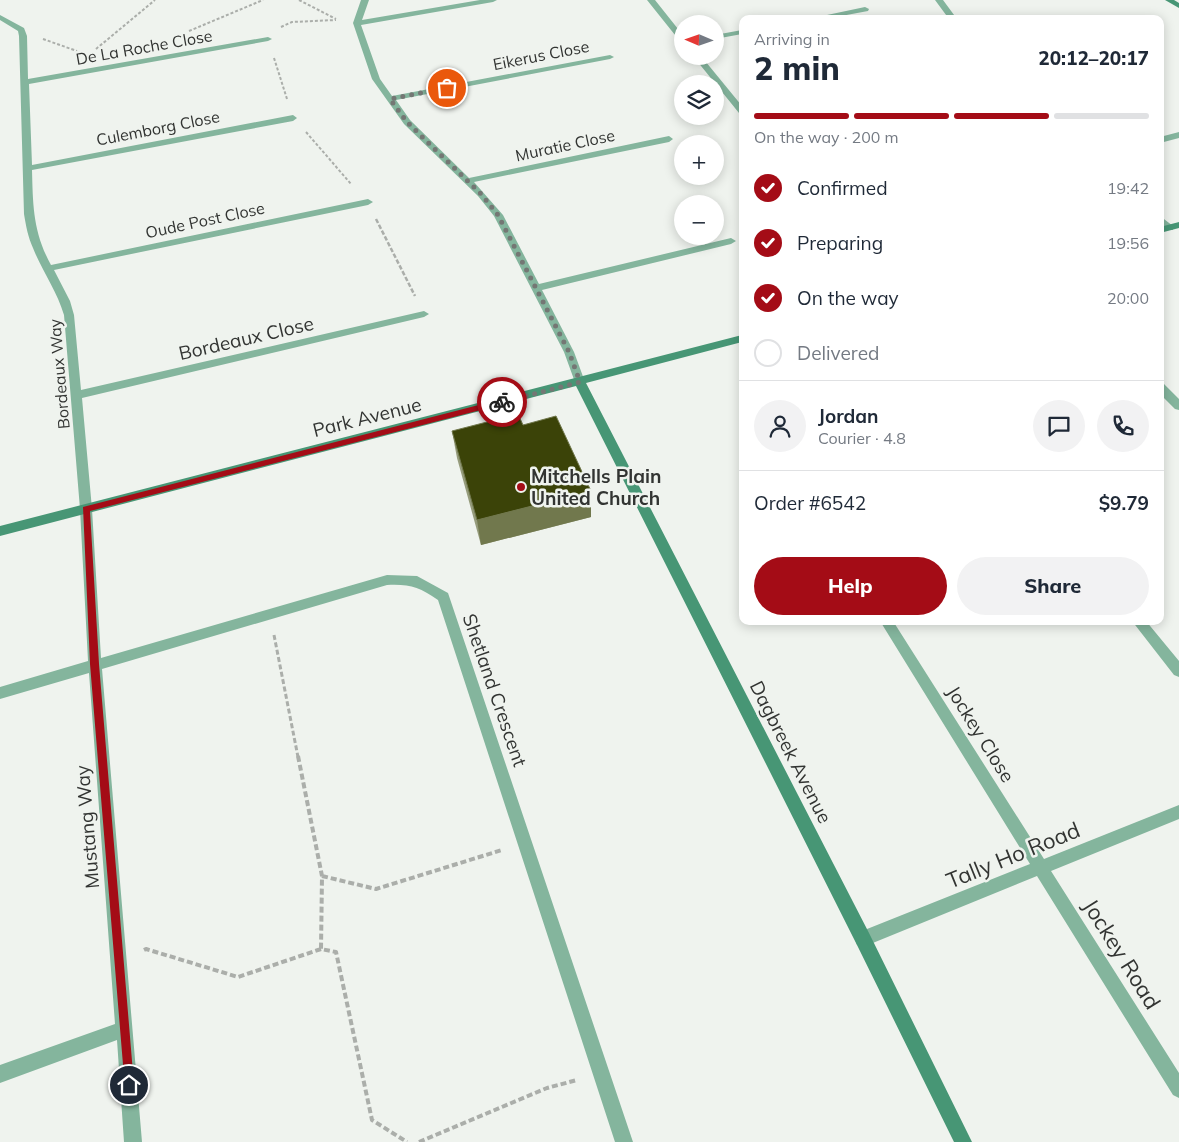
<!DOCTYPE html>
<meta charset="utf-8">
<style>
:root{--surface:#fff;--page:#f2f2f3;--text:#1f2937;--muted:#747a83;--line:#e0e1e3;--accent:#a40c16}
body{margin:0;font-family:Mulish,sans-serif;background:var(--page);color:var(--text);height:100vh;display:flex;flex-direction:column;font-size:19px;white-space:nowrap}
*{box-sizing:border-box;margin:0}
p{font-size:16px;color:var(--muted)}
.icon{flex:none;width:28px;height:28px;fill:none;stroke:currentColor;stroke-width:2;stroke-linecap:round;stroke-linejoin:round}
.map{position:relative;flex:1;overflow:hidden}
.side{position:absolute;left:739px;top:15px;width:425px;height:610px;display:flex;flex-direction:column;background:var(--surface);border-radius:10px;box-shadow:0 2px 12px #0003}
.side>*{flex:none}
.needle{width:32px;rotate:272deg}
.buttons{position:absolute;left:674px;top:15px;display:grid;gap:10px}
.buttons a{display:grid;place-items:center;width:50px;height:50px;border-radius:50%;background:var(--surface);box-shadow:0 2px 12px #0003;font-size:25px}
.pin{position:absolute;display:grid;place-items:center;width:42px;height:42px;color:#fff;margin:-21px;border:2px solid #fff;border-radius:50%;box-shadow:0 1px 5px #0007}
.courier{position:absolute;display:grid;place-items:center;width:50px;height:50px;margin:-25px;border:4px solid #a40c16;border-radius:50%;background:#fff;color:#222;box-shadow:0 1px 6px #0007}
.summary em{font-style:normal;font-weight:800}
.summary div{display:flex;flex-direction:column-reverse}
.summary{display:flex;align-items:center;justify-content:space-between;height:85px;padding:0 15px}
h1{font-size:32px;font-weight:800;line-height:38px}
.bar{display:grid;grid-template-columns:repeat(4,1fr);gap:8px 5px;align-content:center;height:60px;padding:0 15px}
.bar i{height:6px;border-radius:4px;background:var(--line)}
.bar .selected{background:var(--accent)}
.bar p{grid-column:span 4}
.line{display:flex;align-items:center;gap:12px;padding:0 15px;border-top:1px solid var(--line)}
.line div{flex:1}
.round{display:grid;place-items:center;flex:none;width:52px;height:52px;border-radius:26px;background:var(--page)}
ol{padding:0 15px;list-style:none}
li{display:flex;align-items:center;gap:15px;height:55px}
li p{margin-inline-start:auto}
li .icon{padding:5px;border-radius:50%;background:var(--accent);color:#fff;stroke-width:4}
li:last-child{color:var(--muted)}
li i{width:28px;height:28px;border:2px solid var(--line);border-radius:50%}
.primary-button{display:flex;gap:10px;margin-top:auto;padding:10px 15px}
.primary-button a{flex:1;height:58px;border-radius:30px;background:var(--accent);color:#fff;font-size:20px;font-weight:800;line-height:58px;text-align:center}
.primary-button a+a{background:var(--page);color:var(--text)}
.map>svg:first-child{display:block}
</style>
<div class="map">
<svg width="1179" height="1142" viewBox="0 0 1179 1142">
<rect width="100%" height="100%" fill="#eff3ee"/>
<g fill="none" stroke-linecap="round" stroke-linejoin="round">
<path stroke="#abaeaa" stroke-width="2" stroke-dasharray="3 2" stroke-linecap="butt" d="M299,0L336,19
M281,27L292,22L336,20
M189,31L263,0
M43,39L77,51
M96,49L155,0
M274,58L287,99
M306,132L351,184"/>
<path stroke="#abaeaa" stroke-width="2.5" stroke-dasharray="4.5 2" stroke-linecap="butt" d="M376,219L415,296"/>
<path stroke="#abaeaa" stroke-width="3" stroke-dasharray="5 2.5" stroke-linecap="butt" d="M274,635L298,757"/>
<path stroke="#abaeaa" stroke-width="4" stroke-dasharray="6 3" stroke-linecap="butt" d="M298,756L322,876L321,949
M322,876L376,889L502,850
M144,950L146,949L238,977L321,949L336,952L372,1120L407,1142
M419,1142L547,1088L577,1080"/>
<path fill="#84b59d" fill-rule="evenodd" d="M361,0H369L362,20L480,0H497L493,2L361,25L380,79L392,96L610,55L614,57L610,59L396,100L410,120L469,178L669,136L673,139L669,142L474,182L503,215L539,284L731,238L736,241L731,244L542,290L574,352L585,382L580,386L576,385L564,352L494,216L478,196L404,124L372,79L353,23Z
M647,0H655L682,34V40H679Z
M935,0H943L957,19H949Z
M865,7L869,9L868,11L825,19H808Z
M0,15L24,28L27,36L28,79L268,37L272,39L268,41L29,84L32,165L293,115L297,118L293,121L32,170C33,206 33,232 51,265L368,199L373,202L368,205L54,270L70,301L74,315L81,390L424,311L429,314L424,317L82,398L92,509L101,658L387,575L417,576L448,593L633,1142H615L438,600C419,587 410,584 387,585L102,669L142,1142H124L117,1040L0,1083V1065L115,1024L89,673L0,699V687L88,661L80,509L64,315C57,291 42,271 33,248C28,237 26,226 24,214L19,36L18,31L0,20Z
M742,30V34L715,39V35Z
M693,56H701L742,106V113H739Z
M1179,132V138L1160,143V137Z
M1160,216L1173,226V230H1167L1160,224Z
M1160,383L1164,384L1179,399V410L1175,409L1160,394Z
M880,621H893L1044,859L1179,805V819L1051,871L1179,1073V1098L1173,1095L1037,876L863,947L857,945L855,939L857,933L1030,864Z
M1132,621H1146L1179,661V677L1174,675Z"/>
<path fill="#479675" fill-rule="evenodd" d="M1165,0H1174L1179,3V8Z
M1179,222V228L1160,233V227Z
M742,335V342L586,383L869,933L972,1142H954L857,945L576,386L0,536V526Z"/>
</g>
<path fill="#959b7b" d="M452,431L591,491V517L481,545L457,458Z"/>
<path fill="#71784d" d="M591,491V517L481,545L477,520Z"/>
<path fill="#3b4308" stroke="#71784d" d="M518,414L523,425L556,416L591,491L477,520L452,431Z"/>
<path fill="#a40c16" d="M502,399L505,402L504,404L90,511L99,664L134,1085L133,1089L129,1091L125,1089L90,664L83,507Z"/>
<g fill="none" stroke-linecap="round" stroke-linejoin="round">
<path stroke="#747774" stroke-width="5" stroke-dasharray="0 9" d="M447,88L390,99L407,122L481,194L498,215L569,352L580,382L502,402"/>
</g>
<circle fill="#a40c16" stroke="#eff3ee" stroke-width="2" cx="521" cy="487" r="5"/>
<g text-anchor="middle" dominant-baseline="central" stroke-width="5" stroke-linejoin="round" paint-order="stroke">
<g font-size="16" fill="#323432" stroke="#eff3ee">
<text transform="translate(144 47) rotate(-10)">De La Roche Close</text>
<text transform="translate(541 55) rotate(-11)">Eikerus Close</text>
<text transform="translate(158 128) rotate(-11)">Culemborg Close</text>
<text transform="translate(565 145) rotate(-12)">Muratie Close</text>
<text transform="translate(205 220) rotate(-12)">Oude Post Close</text>
<text transform="translate(59 374) rotate(-95)">Bordeaux Way</text>
</g>
<g font-size="19" fill="#323432" stroke="#eff3ee">
<text transform="translate(246 338) rotate(-13)">Bordeaux Close</text>
<text transform="translate(367 417) rotate(-14)">Park Avenue</text>
<text transform="translate(495 690) rotate(71)">Shetland Crescent</text>
<text transform="translate(981 734) rotate(58)">Jockey Close</text>
<text transform="translate(791 752) rotate(63)">Dagbreek Avenue</text>
<text transform="translate(87 827) rotate(-95)">Mustang Way</text>
</g>
<g font-size="19" font-weight="bold" fill="#323432" stroke="#eff3ee" text-anchor="start">
<text x="531" y="476">Mitchells Plain<tspan x="531" dy="22">United Church</tspan></text>
</g>
<g font-size="22" fill="#323432" stroke="#eff3ee">
<text transform="translate(1013 855) rotate(-22)">Tally Ho Road</text>
<text transform="translate(1122 954) rotate(58)">Jockey Road</text>
</g>
</g>
</svg>
<div class="buttons">
<a><svg class="needle" viewBox="-14 -14 28 28"><path d="M0-13l5 13h-10z" fill="#e53935"/><path d="M0 13l5-13h-10z" fill="#747a83"/></svg></a>
<a><svg class="icon" aria-label="layers" viewBox="0 0 24 24"><path d="M12 4l9 5-9 5-9-5zM3 14l9 5 9-5"/></svg></a>
<a>+</a>
<a>−</a>
</div>
<div class="pin" style="left:447px;top:88px;background:#ea580c"><svg class="icon" aria-label="bag" viewBox="0 0 24 24"><path d="M5 8h14l-1 12H6zM9 8a3 3 0 0 1 6 0"/></svg></div>
<div class="pin" style="left:129px;top:1085px;background:#1f2937"><svg class="icon" aria-label="home" viewBox="0 0 24 24"><path d="M3 11l9-7 9 7M6 9v11h12V9"/></svg></div>
<div class="courier" style="left:502px;top:402px"><svg class="icon" aria-label="bike" viewBox="0 0 24 24"><circle cx="6" cy="16" r="4"/><circle cx="18" cy="16" r="4"/><path d="M6 16l4-8h5l3 8M10 8l3 8H6M13 5h3"/></svg></div>
<section class="side">
<div class="summary"><div><h1>2 min</h1><p>Arriving in</p></div><em>20:12–20:17</em></div>
<div class="bar"><i class="selected"></i><i class="selected"></i><i class="selected"></i><i></i><p>On the way · 200 m</p></div>
<ol>
<li><svg class="icon" aria-label="check" viewBox="0 0 24 24"><path d="M5 12l5 5 9-10"/></svg>Confirmed<p>19:42</p></li>
<li><svg class="icon" aria-label="check" viewBox="0 0 24 24"><path d="M5 12l5 5 9-10"/></svg>Preparing<p>19:56</p></li>
<li><svg class="icon" aria-label="check" viewBox="0 0 24 24"><path d="M5 12l5 5 9-10"/></svg>On the way<p>20:00</p></li>
<li><i></i>Delivered</li>
</ol>
<div class="line" style="height:90px"><a class="round"><svg class="icon" aria-label="person" viewBox="0 0 24 24"><circle cx="12" cy="8" r="4"/><path d="M4 21q1-7 8-7t8 7"/></svg></a><div><b>Jordan</b><p>Courier · 4.8</p></div><a class="round"><svg class="icon" aria-label="chat" viewBox="0 0 24 24"><path d="M4 5h16v11H9l-5 4z"/></svg></a><a class="round"><svg class="icon" aria-label="phone" viewBox="0 0 24 24"><path d="M5 4h4l2 5-3 2q2 4 5 5l2-3 5 2v4C11 20 4 13 5 4z"/></svg></a></div>
<div class="line" style="height:65px"><div>Order #6542</div><b>$9.79</b></div>
<div class="primary-button"><a>Help</a><a>Share</a></div>
</section>
</div>
